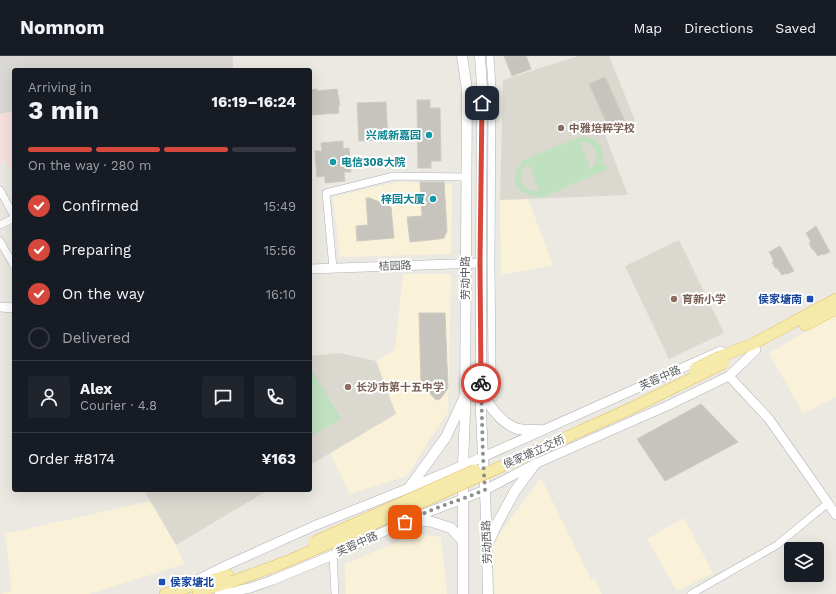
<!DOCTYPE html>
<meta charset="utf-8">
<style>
:root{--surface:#171b24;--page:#20242c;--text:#f1f3f6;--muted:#9ea1a6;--line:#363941;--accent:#d7483c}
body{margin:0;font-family:"Work Sans","Noto Sans SC",sans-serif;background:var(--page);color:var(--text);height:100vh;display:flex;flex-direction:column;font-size:15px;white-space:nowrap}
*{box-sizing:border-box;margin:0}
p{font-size:13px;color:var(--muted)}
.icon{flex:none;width:22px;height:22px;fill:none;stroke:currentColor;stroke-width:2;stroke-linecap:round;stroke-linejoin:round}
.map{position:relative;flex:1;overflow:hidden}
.panel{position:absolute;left:12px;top:12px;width:300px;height:424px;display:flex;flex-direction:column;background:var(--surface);border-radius:4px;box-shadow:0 4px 16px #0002}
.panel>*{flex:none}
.fabs{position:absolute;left:784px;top:486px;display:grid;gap:8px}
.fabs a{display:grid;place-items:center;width:40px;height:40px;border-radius:4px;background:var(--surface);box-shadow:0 4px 16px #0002;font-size:20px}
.pin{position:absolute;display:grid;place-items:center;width:34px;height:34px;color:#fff;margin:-17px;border-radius:8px;box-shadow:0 2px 6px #0006}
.courier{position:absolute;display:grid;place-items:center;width:40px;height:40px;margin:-20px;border:3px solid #d7483c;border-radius:50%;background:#fff;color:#222;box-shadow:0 1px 5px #0007}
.overview em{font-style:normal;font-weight:700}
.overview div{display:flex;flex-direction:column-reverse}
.overview{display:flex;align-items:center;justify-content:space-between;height:68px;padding:0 16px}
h1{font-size:26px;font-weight:700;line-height:30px}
.bar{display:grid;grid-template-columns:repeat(4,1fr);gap:6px 4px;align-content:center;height:48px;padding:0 16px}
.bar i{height:5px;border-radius:3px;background:var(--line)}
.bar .selected{background:var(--accent)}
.bar p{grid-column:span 4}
.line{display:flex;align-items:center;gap:10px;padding:0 16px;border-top:1px solid var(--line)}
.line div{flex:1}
.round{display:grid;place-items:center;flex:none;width:42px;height:42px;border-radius:4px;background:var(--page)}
ol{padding:0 16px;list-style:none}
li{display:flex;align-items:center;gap:12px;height:44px}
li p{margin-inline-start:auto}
li .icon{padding:4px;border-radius:50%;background:var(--accent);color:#fff;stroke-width:4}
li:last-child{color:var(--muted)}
li i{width:22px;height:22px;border:2px solid var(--line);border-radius:50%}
header{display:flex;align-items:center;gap:24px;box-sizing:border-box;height:56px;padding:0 20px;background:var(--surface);border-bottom:1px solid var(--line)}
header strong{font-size:19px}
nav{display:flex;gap:22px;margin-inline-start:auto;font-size:14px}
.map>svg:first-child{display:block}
</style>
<header>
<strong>Nomnom</strong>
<nav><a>Map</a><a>Directions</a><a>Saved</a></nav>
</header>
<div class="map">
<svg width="836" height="538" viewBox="0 0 836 538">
<rect width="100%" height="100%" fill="#ebe9e2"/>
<path fill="#faf2d8" d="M398,126L452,128L451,198L340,201L333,141Z
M528,143L553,209L501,219L500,144Z
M403,218H451L448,357L431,381L407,420L350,438L330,397L396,358L376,305L395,294Z
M836,259V341L803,357L769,297Z
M541,422L591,523H595L602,538H494L493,487Z
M150,445L176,489L184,508L89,538H0L12,535L5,478Z
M684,462L713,517L677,535L647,483Z
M416,478L441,481L447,538H346L345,508Z"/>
<path fill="#dad8d4" d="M0,0H233V14H14V55L0,58Z"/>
<path fill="#dbd8d0" d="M578,0H609L635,64L605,79L628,139L500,144L503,24Z
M679,184L724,277L669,303L625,210Z
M339,297L376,305L396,358L310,409V300Z
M144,434H268L176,489Z"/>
<path fill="#f8e0de" d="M14,55V118L5,105L0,107V58Z"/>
<path fill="#c0e1c0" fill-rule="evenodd" d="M579,81C598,79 607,93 601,110L606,108L608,113L543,141C535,141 528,140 521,135C511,128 515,112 523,104ZM580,86C597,85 602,102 591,113ZM528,107L539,135C520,136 514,119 528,107Z
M312,313L341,363L310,381V314Z"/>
<path fill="#c7c4be" stroke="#cfcbc1" d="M504,0H526L531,13L512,20Z
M605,21L626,67L610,74L589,28Z
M317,33V35L337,33L340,50H338L339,57L311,59L310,34Z
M417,44H430V52H440L441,105H431V112H418Z
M386,46L388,84L359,85L357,47Z
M343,85V93L349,92L351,116H344L345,125L325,127V120L317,121L315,95H322L321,87Z
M420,126H444L447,175L444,182L439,183L410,186L407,161L422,160Z
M366,142H370L391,151L394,182L357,185L356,170L368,169Z
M816,170L830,196L823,199L822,198L818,200L813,193H812L809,187L811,186L806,177Z
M780,190L794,215L787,218V217L782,219L777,212H775L772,206L774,205L769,196Z
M419,257H445L448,332L444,338L440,343L436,344L421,328Z
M701,348L738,386L665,425L637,383Z"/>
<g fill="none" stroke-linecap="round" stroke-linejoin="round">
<g stroke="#afb2b6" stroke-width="8">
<path id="minor" d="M490,0L492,31L491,207L492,314
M0,134L14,160
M0,169L14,162
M0,185L14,210
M333,212L326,137L394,120L466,121
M333,499L335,538
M691,538L777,489L828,447"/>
</g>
<g stroke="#afb2b6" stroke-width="10">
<path id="tertiary" d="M310,213L481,207
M0,251L14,252
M729,320L769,363L814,427L836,459
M193,526L225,510L314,470L409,432L483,401L718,296L721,295
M219,538L250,532L273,524L333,499L420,459L463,443L485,434L535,408L669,349L729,320L756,294"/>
</g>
<g stroke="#aeb1b6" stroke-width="11">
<path id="secondary" d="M462,0L467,34L465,357L463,409V538
M480,0L482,31L481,207V356L483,401L485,434L487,494L488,538
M481,336C490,350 499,365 515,372C523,375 532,374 540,374
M409,432L446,381L464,342
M405,466L429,465L451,472L463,485
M488,488L498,466L515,435L535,408"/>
</g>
<g stroke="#e3bf63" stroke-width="12">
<path id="primary" d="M805,269L836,253
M721,300L753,288L836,243
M165,538L228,519
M198,538L210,532L231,526"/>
</g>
<use href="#minor" stroke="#fff" stroke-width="7"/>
<use href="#tertiary" stroke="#fff" stroke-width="9"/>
<use href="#secondary" stroke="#fff" stroke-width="10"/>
<use href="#primary" stroke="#f6eaab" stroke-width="11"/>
<g stroke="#e3bf63" stroke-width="12" stroke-linecap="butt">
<path id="primary-bridge" d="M695,313L721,300
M314,486L475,414
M231,526L288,505L362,473L636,350L724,307"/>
</g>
<use href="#primary-bridge" stroke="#f6eaab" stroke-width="11"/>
</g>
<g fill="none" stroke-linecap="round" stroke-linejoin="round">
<path stroke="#8d8e8e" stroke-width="4" stroke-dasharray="0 7.2" d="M405,466C430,453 458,445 485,434L483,401L481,327"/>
<path stroke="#d7483c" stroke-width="5" d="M481,327L480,207L482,47"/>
</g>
<g fill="#8d6e63" stroke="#fff" stroke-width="1.5">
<circle cx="561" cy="72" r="4"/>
<circle cx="674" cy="243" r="4"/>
<circle cx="348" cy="331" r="4"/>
</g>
<g fill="#0f9aa8" stroke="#fff" stroke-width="1.5">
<circle cx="429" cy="79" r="4"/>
<circle cx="333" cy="106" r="4"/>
<circle cx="433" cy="143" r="4"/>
</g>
<g fill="#1a4fb4" stroke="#fff" stroke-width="1.5">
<rect x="806" y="239" width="8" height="8" rx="2"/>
<rect x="158" y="522" width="8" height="8" rx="2"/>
</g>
<g text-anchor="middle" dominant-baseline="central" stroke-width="4" stroke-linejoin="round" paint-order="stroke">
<g font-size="11" font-weight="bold" fill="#785e54" stroke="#fff" text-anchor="start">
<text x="569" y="72">中雅培粹学校</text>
<text x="682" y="243">育新小学</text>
<text x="356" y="331">长沙市第十五中学</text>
</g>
<g font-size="11" font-weight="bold" fill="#0d838f" stroke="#fff" text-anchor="end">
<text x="421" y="79">兴威新嘉园</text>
<text x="341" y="106" text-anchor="start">电信308大院</text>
<text x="425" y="143">梓园大厦</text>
</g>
<g font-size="11" fill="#5a5d61" stroke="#fff">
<text transform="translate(395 210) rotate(-2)">桔园路</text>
<text transform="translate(465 222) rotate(-90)">劳动中路</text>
<text transform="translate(660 322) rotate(-24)">芙蓉中路</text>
<text transform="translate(534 396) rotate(-24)">侯家塘立交桥</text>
<text transform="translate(487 486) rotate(-92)">劳动西路</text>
<text transform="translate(357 488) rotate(-24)">芙蓉中路</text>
</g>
<g font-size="11" font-weight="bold" fill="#164399" stroke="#fff" text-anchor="end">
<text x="802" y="243">侯家塘南</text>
<text x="170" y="526" text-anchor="start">侯家塘北</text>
</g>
</g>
</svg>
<div class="fabs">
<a><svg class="icon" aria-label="layers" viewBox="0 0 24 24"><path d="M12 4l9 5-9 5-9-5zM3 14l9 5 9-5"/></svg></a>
</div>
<div class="pin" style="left:405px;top:466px;background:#ea580c"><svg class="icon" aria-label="bag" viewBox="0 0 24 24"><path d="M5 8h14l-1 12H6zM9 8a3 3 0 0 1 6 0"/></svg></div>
<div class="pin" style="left:482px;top:47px;background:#1f2937"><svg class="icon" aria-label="home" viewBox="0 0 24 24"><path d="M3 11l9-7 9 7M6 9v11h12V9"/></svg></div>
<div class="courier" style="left:481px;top:327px"><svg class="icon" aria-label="bike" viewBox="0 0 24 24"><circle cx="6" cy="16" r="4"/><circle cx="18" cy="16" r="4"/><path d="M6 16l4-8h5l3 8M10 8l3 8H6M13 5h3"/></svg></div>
<section class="panel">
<div class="overview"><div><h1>3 min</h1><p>Arriving in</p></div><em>16:19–16:24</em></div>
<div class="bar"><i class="selected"></i><i class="selected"></i><i class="selected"></i><i></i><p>On the way · 280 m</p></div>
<ol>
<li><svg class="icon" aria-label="check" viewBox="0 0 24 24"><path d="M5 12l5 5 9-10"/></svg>Confirmed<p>15:49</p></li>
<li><svg class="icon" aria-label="check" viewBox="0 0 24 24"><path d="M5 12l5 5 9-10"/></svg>Preparing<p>15:56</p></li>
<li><svg class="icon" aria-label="check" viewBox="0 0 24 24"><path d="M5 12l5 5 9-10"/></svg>On the way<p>16:10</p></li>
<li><i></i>Delivered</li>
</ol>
<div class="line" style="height:72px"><a class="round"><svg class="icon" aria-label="person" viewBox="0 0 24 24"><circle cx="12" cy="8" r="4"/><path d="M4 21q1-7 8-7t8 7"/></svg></a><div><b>Alex</b><p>Courier · 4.8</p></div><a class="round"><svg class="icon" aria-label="chat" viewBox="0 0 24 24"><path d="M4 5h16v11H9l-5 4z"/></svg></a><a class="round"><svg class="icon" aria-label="phone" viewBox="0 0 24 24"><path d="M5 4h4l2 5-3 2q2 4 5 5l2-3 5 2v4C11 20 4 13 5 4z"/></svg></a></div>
<div class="line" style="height:52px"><div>Order #8174</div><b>¥163</b></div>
</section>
</div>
